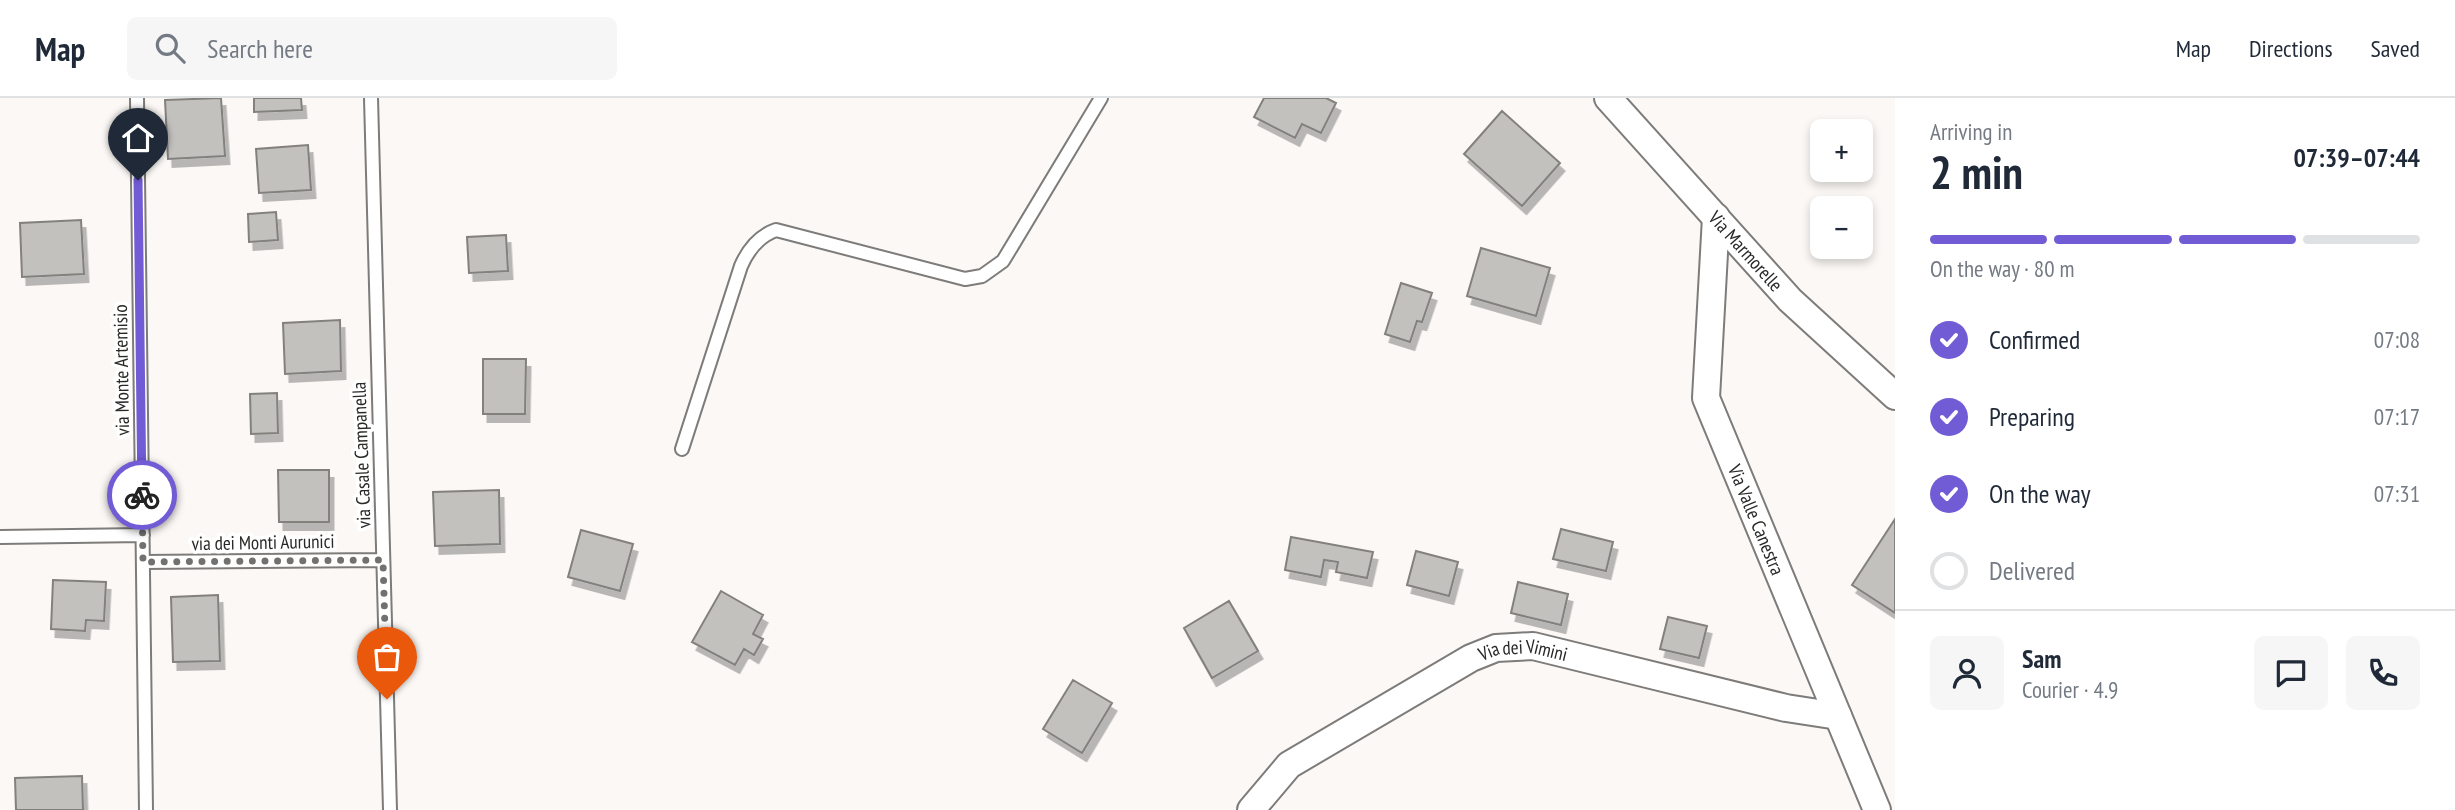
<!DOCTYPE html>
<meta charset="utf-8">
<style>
:root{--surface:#fff;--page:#f6f6f7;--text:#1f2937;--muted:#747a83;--line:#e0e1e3;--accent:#725cd6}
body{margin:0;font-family:"PT Sans Narrow",sans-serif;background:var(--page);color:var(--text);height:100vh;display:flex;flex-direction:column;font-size:26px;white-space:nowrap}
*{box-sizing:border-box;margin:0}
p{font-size:23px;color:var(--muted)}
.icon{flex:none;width:38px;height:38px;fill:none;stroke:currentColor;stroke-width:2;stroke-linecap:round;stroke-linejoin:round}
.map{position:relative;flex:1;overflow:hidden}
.panel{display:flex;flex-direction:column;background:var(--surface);width:560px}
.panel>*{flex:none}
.controls{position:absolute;left:1810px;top:21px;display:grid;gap:14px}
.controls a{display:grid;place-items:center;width:63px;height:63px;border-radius:10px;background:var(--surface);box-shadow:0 4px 10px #0003;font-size:35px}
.pin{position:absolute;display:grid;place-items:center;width:60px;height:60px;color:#fff;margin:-72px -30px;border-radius:50% 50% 50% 0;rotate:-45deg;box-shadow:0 0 7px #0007}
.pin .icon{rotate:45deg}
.courier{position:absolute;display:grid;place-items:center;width:70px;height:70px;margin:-35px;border:5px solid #725cd6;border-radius:50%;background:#fff;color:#222;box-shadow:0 2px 9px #0007}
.headline em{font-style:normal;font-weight:700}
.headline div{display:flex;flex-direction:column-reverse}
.headline{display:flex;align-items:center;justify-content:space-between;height:119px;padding:0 35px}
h1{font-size:46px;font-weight:700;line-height:52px}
.bar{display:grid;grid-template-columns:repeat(4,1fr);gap:10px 7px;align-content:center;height:84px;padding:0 35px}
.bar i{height:9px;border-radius:5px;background:var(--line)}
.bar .selected{background:var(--accent)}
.bar p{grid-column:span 4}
.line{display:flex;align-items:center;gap:18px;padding:0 35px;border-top:2px solid var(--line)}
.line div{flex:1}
.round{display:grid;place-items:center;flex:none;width:74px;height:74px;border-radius:10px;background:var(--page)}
ol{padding:0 35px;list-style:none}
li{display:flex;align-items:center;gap:21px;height:77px}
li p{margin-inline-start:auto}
li .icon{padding:7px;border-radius:50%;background:var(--accent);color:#fff;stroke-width:4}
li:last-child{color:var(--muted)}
li i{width:38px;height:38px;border:4px solid var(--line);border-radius:50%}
header{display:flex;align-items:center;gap:42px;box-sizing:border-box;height:98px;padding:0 35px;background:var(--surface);border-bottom:2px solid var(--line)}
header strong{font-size:33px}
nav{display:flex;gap:38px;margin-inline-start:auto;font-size:24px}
.search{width:490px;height:63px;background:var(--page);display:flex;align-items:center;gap:18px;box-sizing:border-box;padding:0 24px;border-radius:10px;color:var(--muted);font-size:26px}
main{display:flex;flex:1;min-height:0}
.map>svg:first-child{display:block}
</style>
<header>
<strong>Map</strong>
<div class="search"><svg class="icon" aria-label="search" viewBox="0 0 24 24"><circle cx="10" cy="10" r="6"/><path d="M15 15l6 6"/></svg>Search here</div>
<nav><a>Map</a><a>Directions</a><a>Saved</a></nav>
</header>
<main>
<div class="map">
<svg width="1895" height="712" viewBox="0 0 1895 712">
<defs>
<filter id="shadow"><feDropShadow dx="4.5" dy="8" stdDeviation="0" flood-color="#0004"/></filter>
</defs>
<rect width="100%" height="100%" fill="#fbf8f5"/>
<path fill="#c3c1be" stroke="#83817e" stroke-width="2" filter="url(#shadow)" d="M221,0L225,58L168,61L165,2Z
M254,0H301L302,12L254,14Z
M1264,0H1326L1336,5L1321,35L1302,26L1295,40L1254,19Z
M1502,13L1560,65L1522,108L1464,56Z
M308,47L311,92L259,95L256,51Z
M276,114L278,142L249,144L248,116Z
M81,122L84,176L22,179L20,125Z
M506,137L508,173L469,175L467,139Z
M1481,150L1550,170L1536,218L1467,198Z
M1401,185L1432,195L1422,224L1417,223L1410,244L1385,236Z
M340,222L341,273L285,276L283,225Z
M483,261H526L525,316H483Z
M277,295L278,335L251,336L250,296Z
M278,372H329V424H279Z
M499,392L500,446L435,448L433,394Z
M1895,421V515L1852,487Z
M1561,431L1613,444L1606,473L1553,461Z
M581,432L633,446L620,493L568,479Z
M1291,439L1373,454L1367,480L1336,474L1338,464L1324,462L1321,479L1285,472Z
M1416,453L1458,464L1449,498L1407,487Z
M53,482L106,484L104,523L86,522L85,533L51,531Z
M1518,484L1568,496L1561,527L1511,515Z
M721,493L763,517L753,536L763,541L754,557L744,551L735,567L692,544Z
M218,497L220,563L173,564L171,499Z
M1229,503L1258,553L1212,580L1184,530Z
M1668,519L1707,528L1699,560L1660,551Z
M1073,582L1112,605L1082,655L1043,631Z
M82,678L83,712H16L15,680Z"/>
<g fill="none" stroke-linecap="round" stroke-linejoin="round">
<g stroke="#7e7c7a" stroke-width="16">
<path id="lane" d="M137,0L146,712
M371,0L390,712
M682,351L741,168C748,152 759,138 776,132L965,181L982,178L1003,163L1101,0
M0,439L143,437
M143,464L383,462"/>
</g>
<g stroke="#7e7c7a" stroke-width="30">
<g id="street">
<path id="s1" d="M1608,0L1790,202L1895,298"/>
<path id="s2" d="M1716,119L1706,300L1877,712"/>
<path id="s3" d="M1251,712L1289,667L1471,560L1496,550L1533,548L1786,610L1838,618"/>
</g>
</g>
<use href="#lane" stroke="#fff" stroke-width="12"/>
<use href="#street" stroke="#fff" stroke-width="26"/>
</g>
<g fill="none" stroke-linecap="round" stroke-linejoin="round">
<path stroke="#72716f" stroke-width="7" stroke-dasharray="0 12.6" d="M142,397L143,464L383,462L387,601"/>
<path stroke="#725cd6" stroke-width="9" d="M138,82L142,397"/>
</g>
<g text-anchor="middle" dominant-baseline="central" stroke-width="7" stroke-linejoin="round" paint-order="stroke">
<g font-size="19" fill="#282827" stroke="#fff">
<text stroke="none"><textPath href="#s1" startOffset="206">Via Marmorelle</textPath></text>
<text transform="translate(121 272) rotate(-91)">via Monte Artemisio</text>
<text transform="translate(361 357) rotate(-92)">via Casale Campanella</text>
<text stroke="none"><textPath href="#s2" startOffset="313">Via Valle Canestra</textPath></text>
<text transform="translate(263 444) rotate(-1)">via dei Monti Aurunici</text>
<text stroke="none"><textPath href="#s3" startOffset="324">Via dei Vimini</textPath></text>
</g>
</g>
</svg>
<div class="controls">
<a>+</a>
<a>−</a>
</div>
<div class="pin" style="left:387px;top:601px;background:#ea580c"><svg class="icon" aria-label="bag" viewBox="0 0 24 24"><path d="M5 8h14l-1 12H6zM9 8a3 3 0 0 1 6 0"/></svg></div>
<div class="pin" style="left:138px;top:82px;background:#1f2937"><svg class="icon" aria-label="home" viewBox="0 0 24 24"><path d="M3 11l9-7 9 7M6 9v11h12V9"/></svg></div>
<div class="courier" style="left:142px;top:397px"><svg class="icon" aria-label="bike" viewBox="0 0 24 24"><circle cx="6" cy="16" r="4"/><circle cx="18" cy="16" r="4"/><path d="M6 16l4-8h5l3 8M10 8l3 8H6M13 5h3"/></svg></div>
</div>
<section class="panel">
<div class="headline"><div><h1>2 min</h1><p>Arriving in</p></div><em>07:39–07:44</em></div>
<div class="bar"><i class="selected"></i><i class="selected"></i><i class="selected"></i><i></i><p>On the way · 80 m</p></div>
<ol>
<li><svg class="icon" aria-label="check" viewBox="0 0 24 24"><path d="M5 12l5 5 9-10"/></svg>Confirmed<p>07:08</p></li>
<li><svg class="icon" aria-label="check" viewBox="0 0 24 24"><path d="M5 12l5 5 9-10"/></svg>Preparing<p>07:17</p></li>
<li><svg class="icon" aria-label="check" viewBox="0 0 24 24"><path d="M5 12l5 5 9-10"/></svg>On the way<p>07:31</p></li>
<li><i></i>Delivered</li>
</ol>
<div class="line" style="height:126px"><a class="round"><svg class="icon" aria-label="person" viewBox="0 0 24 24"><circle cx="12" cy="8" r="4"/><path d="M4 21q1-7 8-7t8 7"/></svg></a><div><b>Sam</b><p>Courier · 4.9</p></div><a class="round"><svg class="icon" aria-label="chat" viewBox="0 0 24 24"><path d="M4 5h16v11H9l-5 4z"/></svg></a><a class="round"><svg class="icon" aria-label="phone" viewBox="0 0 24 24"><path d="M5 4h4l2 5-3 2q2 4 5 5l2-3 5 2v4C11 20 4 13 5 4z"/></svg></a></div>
</section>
</main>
